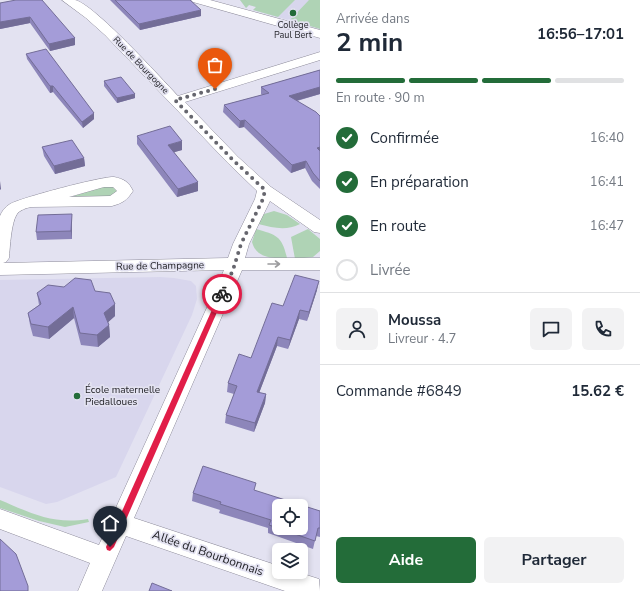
<!DOCTYPE html>
<html lang="fr">
<meta charset="utf-8">
<style>
:root{--surface:#fff;--page:#f2f2f3;--text:#1f2937;--muted:#747a83;--line:#e0e1e3;--accent:#236c39}
body{margin:0;font-family:"Nunito Sans",sans-serif;background:var(--page);color:var(--text);height:100vh;display:flex;flex-direction:column;font-size:15px;white-space:nowrap}
*{box-sizing:border-box;margin:0}
p{font-size:13px;color:var(--muted)}
.icon{flex:none;width:22px;height:22px;fill:none;stroke:currentColor;stroke-width:2;stroke-linecap:round;stroke-linejoin:round}
.map{position:relative;flex:1;overflow:hidden}
.sheet{display:flex;flex-direction:column;background:var(--surface);width:320px}
.sheet>*{flex:none}
.fabs{position:absolute;left:272px;top:499px;display:grid;gap:8px}
.fabs a{display:grid;place-items:center;width:36px;height:36px;border-radius:6px;background:var(--surface);box-shadow:0 2px 6px #0003;font-size:20px}
.pin{position:absolute;display:grid;place-items:center;width:34px;height:34px;color:#fff;margin:-41px -17px;border-radius:50% 50% 50% 0;rotate:-45deg;box-shadow:0 0 4px #0007}
.pin .icon{rotate:45deg}
.courier{position:absolute;display:grid;place-items:center;width:40px;height:40px;margin:-20px;border:3px solid #e11d48;border-radius:50%;background:#fff;color:#222;box-shadow:0 1px 5px #0007}
.headline em{font-style:normal;font-weight:700}
.headline div{display:flex;flex-direction:column-reverse}
.headline{display:flex;align-items:center;justify-content:space-between;height:68px;padding:0 16px}
h1{font-size:26px;font-weight:700;line-height:30px}
.bar{display:grid;grid-template-columns:repeat(4,1fr);gap:6px 4px;align-content:center;height:48px;padding:0 16px}
.bar i{height:5px;border-radius:3px;background:var(--line)}
.bar .selected{background:var(--accent)}
.bar p{grid-column:span 4}
.line{display:flex;align-items:center;gap:10px;padding:0 16px;border-top:1px solid var(--line)}
.line div{flex:1}
.round{display:grid;place-items:center;flex:none;width:42px;height:42px;border-radius:6px;background:var(--page)}
ol{padding:0 16px;list-style:none}
li{display:flex;align-items:center;gap:12px;height:44px}
li p{margin-inline-start:auto}
li .icon{padding:4px;border-radius:50%;background:var(--accent);color:#fff;stroke-width:4}
li:last-child{color:var(--muted)}
li i{width:22px;height:22px;border:2px solid var(--line);border-radius:50%}
.primary-button{display:flex;gap:8px;margin-top:auto;padding:8px 16px}
.primary-button a{flex:1;height:46px;border-radius:6px;background:var(--accent);color:#fff;font-size:16px;font-weight:700;line-height:46px;text-align:center}
.primary-button a+a{background:var(--page);color:var(--text)}
main{display:flex;flex:1;min-height:0}
.map>svg:first-child{display:block}
</style>
<main>
<div class="map">
<svg width="320" height="591" viewBox="0 0 320 591">
<rect width="100%" height="100%" fill="#e3e2f1"/>
<path fill="#d8d6ed" d="M240,0H320V29L253,10L256,7L249,5L246,8Z
M160,277L174,278L191,281L196,286L197,299L192,315L116,477L57,502L46,504L0,487V280Z"/>
<path fill="#afd3b5" d="M240,0H295L278,17L253,10L256,7L249,5L246,8Z
M309,0H320V29L290,20Z
M105,186H111L118,190L115,196L74,198L73,196Z
M274,211L287,215L300,224C286,231 274,228 258,224L264,214Z
M256,229C277,235 282,236 287,258C273,259 256,258 252,242Z
M308,229L320,239V251L313,257L295,259L291,237Z
M0,500C31,513 53,525 88,519L89,522L65,527L39,521L0,508Z"/>
<g fill="none" stroke-linecap="round" stroke-linejoin="round">
<g stroke="#8e8c9b" stroke-width="1">
<path id="minor" d="M62,0C66,0 71,0 75,0C94,4 161,78 178,96L320,52V60L185,102L238,157L271,187L320,220V233L314,232L270,201L249,244L245,258H320V270H242L134,518L279,566V572H297L319,579L320,591H285L126,536L102,591H78L90,563L0,529V509L99,545L224,270L0,275V216C2,211 5,207 10,204C20,198 103,176 114,177C124,179 129,182 133,191C127,200 123,203 112,206L31,207C26,208 20,210 17,214C11,223 10,247 9,258L6,262L3,263L228,258L233,244L255,199L257,191L228,163L105,35L86,18ZM104,187H113L117,191L110,196L69,197Z
M191,0H210L320,30V38L193,2Z"/>
</g>
<use href="#minor" fill="#fff" fill-rule="evenodd"/>
</g>
<path fill="#8d86ba" d="M110,0H190L201,16L140,30Z
M0,3L75,38V45L50,51L30,23L0,29Z
M26,54L94,119L83,128L53,92L50,93L27,59Z
M320,70V94L297,101L320,116V189L312,181L305,168L291,173L244,127L239,128L223,112L224,105L262,95L261,94V87Z
M104,81L135,94V98L117,103L104,86Z
M137,136L182,150L174,152L198,191L177,197L137,144Z
M42,147L84,158L85,166L55,174L44,156Z
M72,223V239L37,240L36,232Z
M317,290L307,321L299,319L288,349L277,346L259,393L266,394L265,403L254,432L225,423L226,415L234,394L227,392L228,383L251,358L283,306Z
M95,291L115,304V316L108,322L109,325L110,337L98,347L81,345L74,318L49,339L33,336L30,325L28,313L39,305L37,293Z
M255,491L320,511V537L316,536L313,549L268,533V528L219,513L220,510L192,501L193,493Z"/>
<path fill="#736d97" d="M201,10V16L140,30L139,24Z
M30,17V23L0,29V22Z
M75,38V45L50,51L49,44Z
M50,86H53V92L50,93Z
M320,87V94L288,103L289,96Z
M135,94V98L117,103V98Z
M94,113V119L83,128L82,122Z
M245,120L244,127L239,128L240,121Z
M182,141V150L168,154V145Z
M320,147V154L317,148Z
M84,158L85,166L55,174L54,166Z
M306,161L305,168L291,173L292,165Z
M0,181L1,189L0,190Z
M198,182V191L177,197L178,189Z
M72,214V239L71,231Z
M319,281L317,290L307,321L309,312Z
M115,304V316L105,325L104,313Z
M73,307L74,318L49,339L48,327Z
M300,310L299,319L288,349L290,340Z
M109,325L110,337L98,347L97,335Z
M278,337L277,346L256,401L257,392Z
M266,394L265,403L254,432L255,423Z"/>
<path fill="#a49cd8" stroke="#736d97" fill-rule="evenodd" d="M16,0H42L75,38L49,44L30,17L0,22V3Z
M115,0H190L201,10L139,24Z
M46,49L94,113L82,122L53,86H50L26,54Z
M320,70V87L289,96L316,112L320,116V147L317,148L320,151V181L313,173L306,161L292,165L245,120L240,121L224,105L269,93L261,87Z
M121,77L135,94L117,98L104,81Z
M170,126L182,141L168,145L198,182L178,189L137,136Z
M72,140L84,158L54,166L42,147Z
M72,214L71,231L36,232L38,215Z
M295,275L319,281L309,312L300,310L290,340L278,337L257,392L266,394L255,423L226,415L237,386L228,383L239,354L251,358L272,303L283,306Z
M75,278L91,280L95,291L110,293L115,304L104,313L109,325L97,335L80,333L73,307L48,327L31,324L28,313L41,304L37,293L48,285L64,287Z
M203,466L256,483L254,490L320,511V528H318L315,541L269,525L271,520L220,504L221,502L193,493ZM279,506H301V528H279Z
M0,539L16,554L28,586V591H0Z
M152,583L172,591H149Z"/>
<defs><path id="oneway-shaft" d="M-6 0H5M1.5-3L5.5 0L1.5 3" fill="none" stroke-width="1.6" stroke-linecap="round" stroke-linejoin="round"/></defs>
<use stroke="#9c9c9e" href="#oneway-shaft" transform="translate(274 264)"/>
<path fill="#e11d48" d="M222,292L225,294L114,547L110,551L107,550L106,547L219,294Z"/>
<g fill="none" stroke-linecap="round" stroke-linejoin="round">
<path stroke="#66666e" stroke-width="4" stroke-dasharray="0 7.2" d="M215,89L175,100L233,160L265,190L263,199L241,244L233,270L222,294"/>
</g>
<g fill="#236c39" stroke="#e3e2f1" stroke-width="1.5">
<circle cx="293" cy="13" r="4"/>
<circle cx="77" cy="396" r="4"/>
</g>
<g text-anchor="middle" dominant-baseline="central" stroke-width="3.5" stroke-linejoin="round" paint-order="stroke">
<g font-size="9" fill="#232328" stroke="#e3e2f1">
<text x="293" y="25">Collège<tspan x="293" dy="10">Paul Bert</tspan></text>
</g>
<g font-size="9" fill="#232328" stroke="#e3e2f1">
<text transform="translate(141 65) rotate(46)">Rue de Bourgogne</text>
</g>
<g font-size="10" fill="#232328" stroke="#e3e2f1">
<text transform="translate(160 266) rotate(-1)">Rue de Champagne</text>
</g>
<g font-size="10" fill="#232328" stroke="#e3e2f1" text-anchor="start">
<text x="85" y="390">École maternelle<tspan x="85" dy="12">Piedalloues</tspan></text>
</g>
<g font-size="12" fill="#232328" stroke="#e3e2f1">
<text transform="translate(208 553) rotate(19)">Allée du Bourbonnais</text>
</g>
</g>
</svg>
<div class="fabs">
<a><svg class="icon" aria-label="locate" viewBox="0 0 24 24"><circle cx="12" cy="12" r="6"/><path d="M12 2v4M12 18v4M2 12h4M18 12h4"/></svg></a>
<a><svg class="icon" aria-label="layers" viewBox="0 0 24 24"><path d="M12 4l9 5-9 5-9-5zM3 14l9 5 9-5"/></svg></a>
</div>
<div class="pin" style="left:215px;top:89px;background:#ea580c"><svg class="icon" aria-label="bag" viewBox="0 0 24 24"><path d="M5 8h14l-1 12H6zM9 8a3 3 0 0 1 6 0"/></svg></div>
<div class="pin" style="left:110px;top:547px;background:#1f2937"><svg class="icon" aria-label="home" viewBox="0 0 24 24"><path d="M3 11l9-7 9 7M6 9v11h12V9"/></svg></div>
<div class="courier" style="left:222px;top:294px"><svg class="icon" aria-label="bike" viewBox="0 0 24 24"><circle cx="6" cy="16" r="4"/><circle cx="18" cy="16" r="4"/><path d="M6 16l4-8h5l3 8M10 8l3 8H6M13 5h3"/></svg></div>
</div>
<section class="sheet">
<div class="headline"><div><h1>2 min</h1><p>Arrivée dans</p></div><em>16:56–17:01</em></div>
<div class="bar"><i class="selected"></i><i class="selected"></i><i class="selected"></i><i></i><p>En route · 90 m</p></div>
<ol>
<li><svg class="icon" aria-label="check" viewBox="0 0 24 24"><path d="M5 12l5 5 9-10"/></svg>Confirmée<p>16:40</p></li>
<li><svg class="icon" aria-label="check" viewBox="0 0 24 24"><path d="M5 12l5 5 9-10"/></svg>En préparation<p>16:41</p></li>
<li><svg class="icon" aria-label="check" viewBox="0 0 24 24"><path d="M5 12l5 5 9-10"/></svg>En route<p>16:47</p></li>
<li><i></i>Livrée</li>
</ol>
<div class="line" style="height:72px"><a class="round"><svg class="icon" aria-label="person" viewBox="0 0 24 24"><circle cx="12" cy="8" r="4"/><path d="M4 21q1-7 8-7t8 7"/></svg></a><div><b>Moussa</b><p>Livreur · 4.7</p></div><a class="round"><svg class="icon" aria-label="chat" viewBox="0 0 24 24"><path d="M4 5h16v11H9l-5 4z"/></svg></a><a class="round"><svg class="icon" aria-label="phone" viewBox="0 0 24 24"><path d="M5 4h4l2 5-3 2q2 4 5 5l2-3 5 2v4C11 20 4 13 5 4z"/></svg></a></div>
<div class="line" style="height:52px"><div>Commande #6849</div><b>15.62 €</b></div>
<div class="primary-button"><a>Aide</a><a>Partager</a></div>
</section>
</main>
